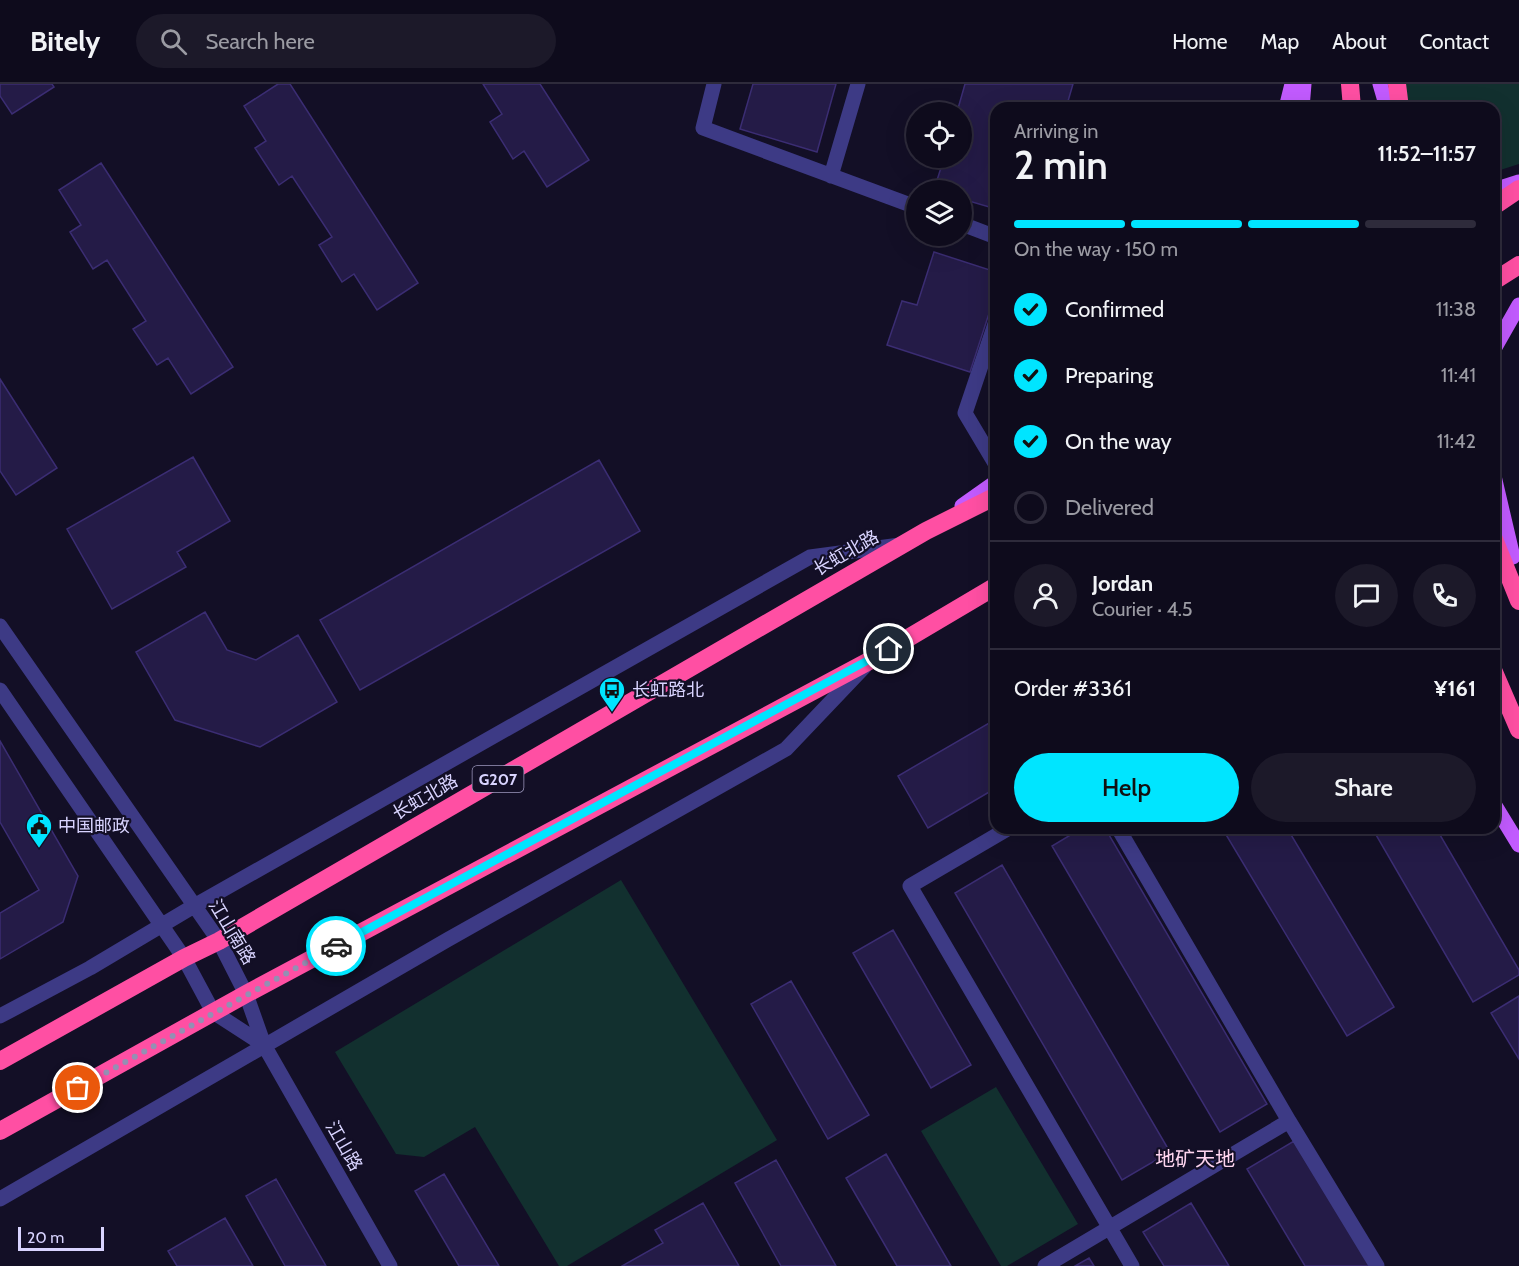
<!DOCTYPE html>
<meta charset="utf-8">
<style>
:root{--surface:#0e0b1c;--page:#1c1929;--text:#f1f3f6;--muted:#9b9ba3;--line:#2e2b3b;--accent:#00e5ff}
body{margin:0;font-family:Cabin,"Noto Sans SC",sans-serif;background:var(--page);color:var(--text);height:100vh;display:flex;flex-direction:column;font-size:22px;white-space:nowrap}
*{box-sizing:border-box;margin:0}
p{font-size:20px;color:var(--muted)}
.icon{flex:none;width:33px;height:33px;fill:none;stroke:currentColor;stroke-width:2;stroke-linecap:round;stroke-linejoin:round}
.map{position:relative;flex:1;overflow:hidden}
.panel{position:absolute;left:990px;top:18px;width:510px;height:732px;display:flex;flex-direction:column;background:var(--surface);border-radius:18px;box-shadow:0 6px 24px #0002,0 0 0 2px var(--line)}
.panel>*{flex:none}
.controls{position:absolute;left:906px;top:18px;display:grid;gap:12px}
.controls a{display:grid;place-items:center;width:66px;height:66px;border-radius:50%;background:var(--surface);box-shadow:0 6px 24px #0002,0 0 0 2px var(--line);font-size:30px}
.scale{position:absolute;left:18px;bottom:15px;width:86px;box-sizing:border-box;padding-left:6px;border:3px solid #d9d4ff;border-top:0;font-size:16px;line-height:21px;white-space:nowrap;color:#d9d4ff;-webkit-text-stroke:4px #130f26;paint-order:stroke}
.pin{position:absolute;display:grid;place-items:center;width:51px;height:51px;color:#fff;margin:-26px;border:3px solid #fff;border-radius:50%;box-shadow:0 2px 6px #0007}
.courier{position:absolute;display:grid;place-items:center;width:60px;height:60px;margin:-30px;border:4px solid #00e5ff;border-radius:50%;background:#fff;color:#222;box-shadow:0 2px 8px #0007}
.headline em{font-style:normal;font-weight:600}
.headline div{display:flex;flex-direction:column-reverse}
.headline{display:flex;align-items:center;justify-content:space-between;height:102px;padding:0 24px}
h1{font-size:39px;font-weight:600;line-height:45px}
.bar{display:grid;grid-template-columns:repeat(4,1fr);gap:9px 6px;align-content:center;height:72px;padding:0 24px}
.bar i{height:8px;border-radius:4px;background:var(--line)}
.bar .active{background:var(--accent)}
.bar p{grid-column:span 4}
.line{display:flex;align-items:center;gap:15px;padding:0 24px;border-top:2px solid var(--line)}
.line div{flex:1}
.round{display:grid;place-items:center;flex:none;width:63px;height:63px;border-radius:32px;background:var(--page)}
ol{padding:0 24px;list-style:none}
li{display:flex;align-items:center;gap:18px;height:66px}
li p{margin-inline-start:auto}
li .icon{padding:6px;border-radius:50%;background:var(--accent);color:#111;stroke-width:4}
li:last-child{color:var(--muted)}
li i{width:33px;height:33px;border:3px solid var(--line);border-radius:50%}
.action{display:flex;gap:12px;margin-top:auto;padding:12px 24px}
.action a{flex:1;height:69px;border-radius:36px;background:var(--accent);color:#111;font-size:24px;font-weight:600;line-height:69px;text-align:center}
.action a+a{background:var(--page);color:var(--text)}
header{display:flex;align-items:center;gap:36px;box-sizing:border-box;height:84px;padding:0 30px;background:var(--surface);border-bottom:2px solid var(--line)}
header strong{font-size:28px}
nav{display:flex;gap:33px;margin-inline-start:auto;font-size:21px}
.search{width:420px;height:54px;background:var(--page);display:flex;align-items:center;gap:15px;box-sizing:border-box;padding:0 21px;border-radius:33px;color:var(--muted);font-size:22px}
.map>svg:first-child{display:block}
</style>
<header>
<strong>Bitely</strong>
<div class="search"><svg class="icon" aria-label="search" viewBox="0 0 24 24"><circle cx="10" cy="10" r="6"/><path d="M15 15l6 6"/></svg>Search here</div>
<nav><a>Home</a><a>Map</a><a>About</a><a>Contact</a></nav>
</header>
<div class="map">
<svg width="1519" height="1182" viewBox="0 0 1519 1182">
<rect width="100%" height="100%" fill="#130f26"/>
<path fill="#12302f" d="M1394,0H1519V80L1494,88V24H1402Z
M621,796L777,1056L567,1182H559L475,1043L424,1073L396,1070L335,968Z
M996,1003L1078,1140L1007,1182H1001L921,1047Z"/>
<path fill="#241b47" stroke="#3b2d73" stroke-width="1.5" d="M0,0H52L54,3L12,30L0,12Z
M278,0H290L418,199L377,226L354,190L342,198L319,161L332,153L292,92L279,101L255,64L266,57L244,22Z
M483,0H540L589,76L547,103L524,67L513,75L490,38L502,30Z
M753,0H836L817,68L740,45Z
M965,0H1073L1066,24H996V125L962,115V106H934L944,74H962V28H957Z
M101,79L233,283L191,310L168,274L157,281L133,245L146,237L107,176L93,185L70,148L81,141L59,106Z
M934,168L996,188V208L970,288L887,261L902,217L917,221Z
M0,295L57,384L16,411L0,387Z
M193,373L230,437L177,468L186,483L112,525L67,445Z
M599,376L640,447L360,606L320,536Z
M205,528L227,566L256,576L298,551L337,618L260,663L175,636L136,568Z
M996,635V704L928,744L898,692Z
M0,657L78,792L63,838L0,875V829L39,806L0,738Z
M1082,744H1105L1267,1020L1220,1048L1052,762Z
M1222,744H1287L1394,923L1347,952Z
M1372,744H1436L1519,886V891L1473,918Z
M1002,781L1170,1068L1122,1096L955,809Z
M893,846L971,981L931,1004L853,869Z
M791,897L869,1031L828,1055L751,920Z
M1519,912V975L1491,929Z
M1294,1057L1370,1182H1305L1247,1085Z
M886,1070L951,1182H897L846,1094Z
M776,1076L836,1182H781L735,1099Z
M444,1090L499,1182H459L415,1107Z
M276,1095L326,1182H285L246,1112Z
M703,1119L739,1182H622L663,1159L655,1146Z
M1191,1119L1229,1182H1164L1143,1148Z
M225,1134L253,1182H177L168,1167Z
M1089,1174L1094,1182H1075Z"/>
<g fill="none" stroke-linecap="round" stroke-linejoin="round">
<path stroke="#3d3a85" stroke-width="15" d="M714,0L703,44L916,123
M831,92L858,0
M962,140L996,153
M996,237L965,329L996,381
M0,542L219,857L246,910L264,961L390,1182
M0,606L184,874L213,928L264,961
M1009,744L910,802L1132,1182
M1118,744L1289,1037
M0,932L90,884L194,822L810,473L900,461
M0,1115L447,856L786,665L865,582
M1045,1182L1289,1037L1377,1182"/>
<path stroke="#c25bff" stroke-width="15" d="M1380,0L1387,24
M1286,24L1292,0
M1302,24L1304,0
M1494,106L1519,98
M1494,265L1519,221
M1494,392L1513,473
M962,422L996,398
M1494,720L1519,761"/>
<path stroke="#ff4fa3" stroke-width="18" d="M1350,0L1352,24
M1397,0L1400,24
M1494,122L1519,105
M1494,197L1519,181
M1494,455L1519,517
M1494,588L1519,646
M0,977L184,874L219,857L926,447L996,412
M0,1047L246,910L871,576L996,502"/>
</g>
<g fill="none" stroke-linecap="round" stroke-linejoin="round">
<path stroke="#948fb3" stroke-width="6" stroke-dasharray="0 10.8" d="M78,1004L336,862"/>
<path stroke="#00e5ff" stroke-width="8" d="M336,862L889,565"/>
</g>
<defs>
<g id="bus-pin" transform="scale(1.35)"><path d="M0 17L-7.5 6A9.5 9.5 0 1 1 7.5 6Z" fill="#00e5ff" stroke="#130f26"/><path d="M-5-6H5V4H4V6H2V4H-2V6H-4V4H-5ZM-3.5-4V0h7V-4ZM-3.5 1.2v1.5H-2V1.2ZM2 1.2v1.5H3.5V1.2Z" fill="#111"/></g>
<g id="civic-pin" transform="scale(1.35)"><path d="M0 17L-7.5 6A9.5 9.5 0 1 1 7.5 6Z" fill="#00e5ff" stroke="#130f26"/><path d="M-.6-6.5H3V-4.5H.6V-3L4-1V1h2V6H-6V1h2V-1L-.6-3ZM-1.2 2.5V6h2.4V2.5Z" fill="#111"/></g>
</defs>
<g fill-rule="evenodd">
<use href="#bus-pin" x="612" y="606"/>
<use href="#civic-pin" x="39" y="742"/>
</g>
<g text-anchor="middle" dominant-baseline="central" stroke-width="4.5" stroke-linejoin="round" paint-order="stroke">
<rect fill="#130f26" stroke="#9e99be" stroke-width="1.5" x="472.5" y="682" width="51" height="26" rx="4.5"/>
<g font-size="16" font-weight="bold" fill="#d9d4ff">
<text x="498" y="695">G207</text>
</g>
<g font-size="18" fill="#d9d4ff" stroke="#130f26">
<text transform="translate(846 469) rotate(-30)">长虹北路</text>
<text transform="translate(425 713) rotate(-30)">长虹北路</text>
<text transform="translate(232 848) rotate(59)">江山南路</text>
<text transform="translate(344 1062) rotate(60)">江山路</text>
</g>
<g font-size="18" fill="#d9d4ff" stroke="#130f26" text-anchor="start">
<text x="632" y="606">长虹路北</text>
<text x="58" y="742">中国邮政</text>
</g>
<g font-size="20" fill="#ffd6f0" stroke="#130f26">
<text x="1195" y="1075">地矿天地</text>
</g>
</g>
</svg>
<div class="controls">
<a><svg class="icon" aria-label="locate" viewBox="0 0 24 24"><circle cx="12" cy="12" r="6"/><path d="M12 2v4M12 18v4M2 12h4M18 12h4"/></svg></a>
<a><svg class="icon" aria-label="layers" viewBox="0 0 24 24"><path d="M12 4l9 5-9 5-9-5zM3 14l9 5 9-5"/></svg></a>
</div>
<div class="scale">20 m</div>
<div class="pin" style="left:78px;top:1004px;background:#ea580c"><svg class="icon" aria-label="bag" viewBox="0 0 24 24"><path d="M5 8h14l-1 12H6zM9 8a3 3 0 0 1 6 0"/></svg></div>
<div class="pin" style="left:889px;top:565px;background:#1f2937"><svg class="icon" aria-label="home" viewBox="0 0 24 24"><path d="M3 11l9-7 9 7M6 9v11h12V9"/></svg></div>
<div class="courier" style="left:336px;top:862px"><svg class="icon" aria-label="car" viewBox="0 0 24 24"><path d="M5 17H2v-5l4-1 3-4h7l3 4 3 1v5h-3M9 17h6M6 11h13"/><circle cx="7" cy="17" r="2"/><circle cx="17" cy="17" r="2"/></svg></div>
<section class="panel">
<div class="headline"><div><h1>2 min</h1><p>Arriving in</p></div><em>11:52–11:57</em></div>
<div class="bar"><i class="active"></i><i class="active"></i><i class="active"></i><i></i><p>On the way · 150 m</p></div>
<ol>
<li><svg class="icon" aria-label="check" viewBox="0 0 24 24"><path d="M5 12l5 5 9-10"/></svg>Confirmed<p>11:38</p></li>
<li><svg class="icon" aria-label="check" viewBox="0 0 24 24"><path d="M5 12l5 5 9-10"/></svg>Preparing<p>11:41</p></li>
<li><svg class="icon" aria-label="check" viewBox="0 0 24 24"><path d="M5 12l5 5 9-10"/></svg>On the way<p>11:42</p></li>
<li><i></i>Delivered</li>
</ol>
<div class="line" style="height:108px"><a class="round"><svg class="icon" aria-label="person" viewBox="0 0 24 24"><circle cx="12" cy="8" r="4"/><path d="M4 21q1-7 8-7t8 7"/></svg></a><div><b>Jordan</b><p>Courier · 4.5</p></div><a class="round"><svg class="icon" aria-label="chat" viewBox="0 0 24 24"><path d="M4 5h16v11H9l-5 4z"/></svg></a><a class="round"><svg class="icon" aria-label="phone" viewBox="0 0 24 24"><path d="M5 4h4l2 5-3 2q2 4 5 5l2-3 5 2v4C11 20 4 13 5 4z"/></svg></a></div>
<div class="line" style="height:78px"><div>Order #3361</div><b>¥161</b></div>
<div class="action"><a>Help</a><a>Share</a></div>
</section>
</div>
